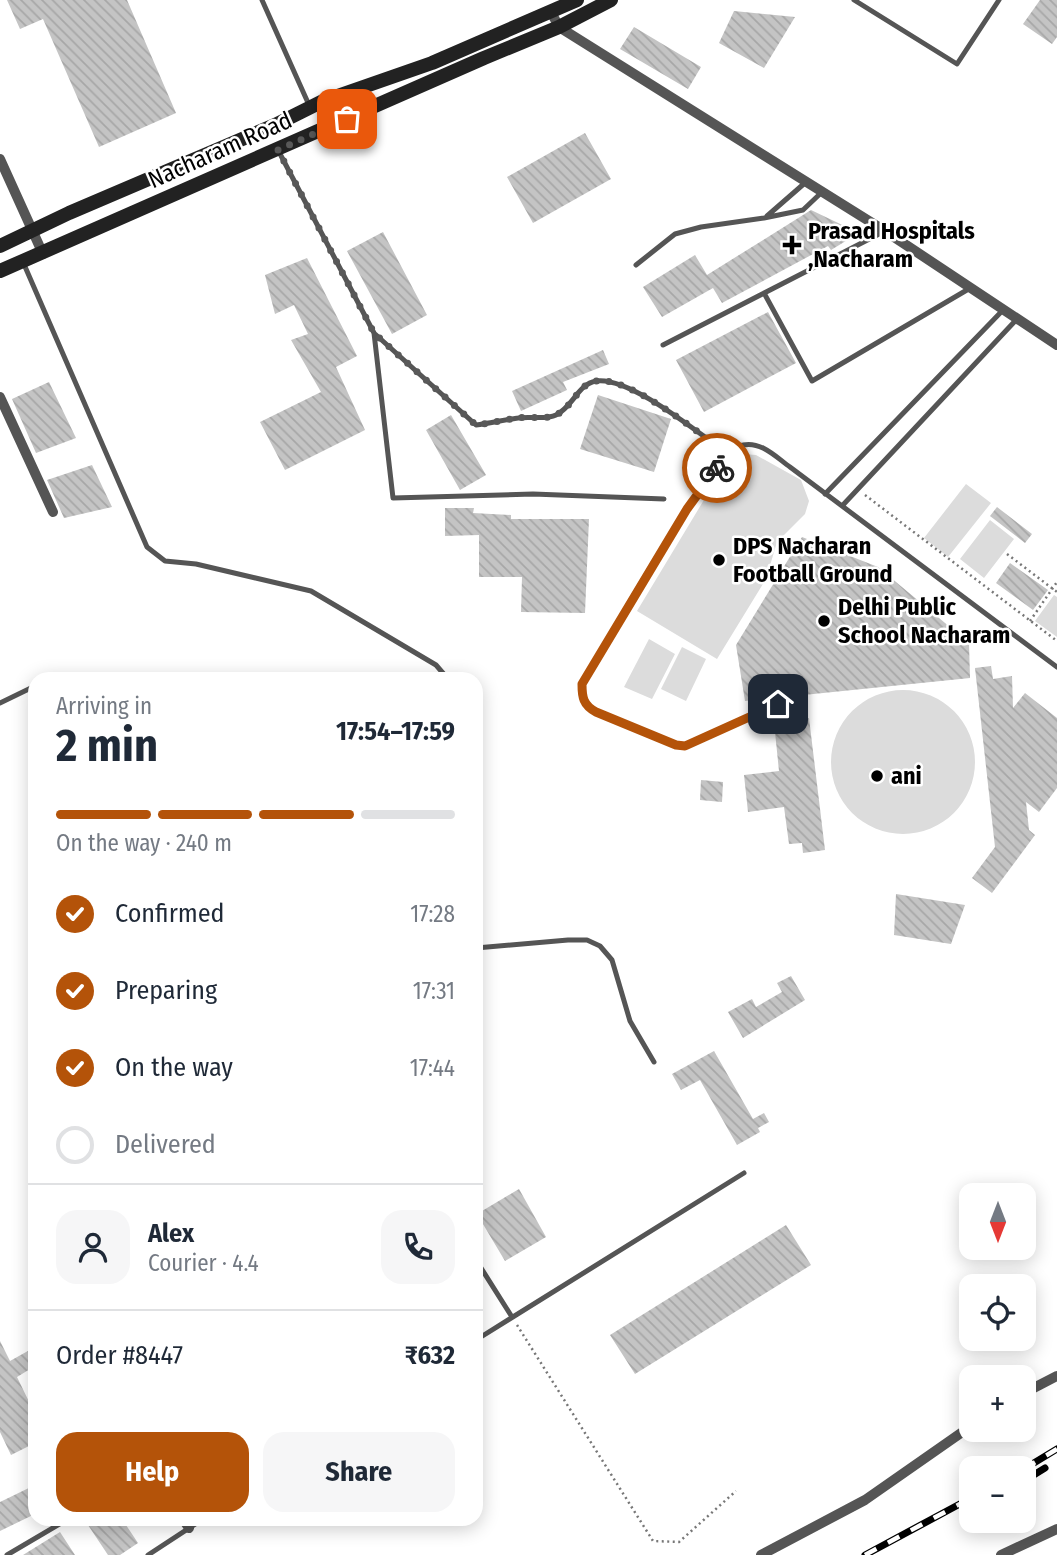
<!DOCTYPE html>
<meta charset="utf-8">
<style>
:root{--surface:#fff;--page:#f6f6f7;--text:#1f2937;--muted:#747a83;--line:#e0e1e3;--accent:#b45309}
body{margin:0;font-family:"Fira Sans Condensed",sans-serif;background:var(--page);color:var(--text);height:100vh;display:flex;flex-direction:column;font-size:26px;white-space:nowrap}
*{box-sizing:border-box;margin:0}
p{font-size:23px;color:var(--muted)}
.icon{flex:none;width:38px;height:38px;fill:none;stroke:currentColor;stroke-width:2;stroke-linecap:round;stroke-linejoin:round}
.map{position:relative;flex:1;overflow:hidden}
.details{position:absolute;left:28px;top:672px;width:455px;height:854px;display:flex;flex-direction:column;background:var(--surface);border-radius:21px;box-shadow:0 4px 18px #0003}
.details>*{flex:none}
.needle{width:46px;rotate:180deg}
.controls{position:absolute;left:959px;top:1183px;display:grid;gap:14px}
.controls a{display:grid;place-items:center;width:77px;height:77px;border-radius:14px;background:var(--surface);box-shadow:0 4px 18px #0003;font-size:35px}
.pin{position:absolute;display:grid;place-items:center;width:60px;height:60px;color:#fff;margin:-30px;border-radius:14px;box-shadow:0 4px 10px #0006}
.courier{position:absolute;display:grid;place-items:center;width:70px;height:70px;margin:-35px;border:5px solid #b45309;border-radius:50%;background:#fff;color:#222;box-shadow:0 2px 9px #0007}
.overview em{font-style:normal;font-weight:700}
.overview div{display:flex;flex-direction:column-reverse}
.overview{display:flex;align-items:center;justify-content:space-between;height:119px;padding:0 28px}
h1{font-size:46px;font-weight:700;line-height:52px}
.bar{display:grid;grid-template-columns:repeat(4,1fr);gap:10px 7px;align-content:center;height:84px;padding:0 28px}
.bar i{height:9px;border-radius:5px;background:var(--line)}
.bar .current{background:var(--accent)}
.bar p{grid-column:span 4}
.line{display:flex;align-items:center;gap:18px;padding:0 28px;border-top:2px solid var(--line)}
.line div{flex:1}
.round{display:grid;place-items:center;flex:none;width:74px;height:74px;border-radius:21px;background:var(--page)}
ol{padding:0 28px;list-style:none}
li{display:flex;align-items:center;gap:21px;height:77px}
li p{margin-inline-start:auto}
li .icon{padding:7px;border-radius:50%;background:var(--accent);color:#fff;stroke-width:4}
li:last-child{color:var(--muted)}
li i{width:38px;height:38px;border:4px solid var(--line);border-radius:50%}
.action{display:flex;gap:14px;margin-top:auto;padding:14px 28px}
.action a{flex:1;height:80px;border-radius:21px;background:var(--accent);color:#fff;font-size:28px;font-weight:700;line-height:80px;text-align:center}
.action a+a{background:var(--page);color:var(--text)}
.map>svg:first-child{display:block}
</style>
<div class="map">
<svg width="1057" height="1555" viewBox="0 0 1057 1555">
<defs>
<pattern id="building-back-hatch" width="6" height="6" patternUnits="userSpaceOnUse" patternTransform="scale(1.75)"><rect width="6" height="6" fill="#c4c4c4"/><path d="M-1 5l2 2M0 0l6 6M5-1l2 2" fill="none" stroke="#a7a7a7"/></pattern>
</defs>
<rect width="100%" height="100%" fill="#fff"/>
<path fill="#dcdcdc" d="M743,454L756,455L801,480L809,501L805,514L777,542L766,579L717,659L637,611L725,465Z
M966,484L991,503L948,557L924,538Z
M990,520L1014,539L984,578L960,559Z
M1054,595L1057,597V637L1035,621Z
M649,639L675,654L652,699L624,687Z
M682,647L706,659L686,701L661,689Z
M831 762a72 72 0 1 1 144 0a72 72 0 1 1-144 0Z"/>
<path fill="url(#building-back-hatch)" d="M7,0H127L176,113L99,147L43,19L20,29Z
M1040,0H1057V37L1052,44L1023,24Z
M734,11L795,17L764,68L719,43Z
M634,27L701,67L688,89L620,49Z
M585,133L611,179L533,223L507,177Z
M811,210L859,233L831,250L828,246L722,303L713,288L662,317L643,287L695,255L707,275Z
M383,232L427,315L392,334L347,251Z
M307,258L357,356L336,367L365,430L285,470L260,422L321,392L291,340L308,334L294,305L275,314L265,275Z
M768,312L796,363L704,412L676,360Z
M603,350L609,364L563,382L567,390L521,411L512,391Z
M49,382L76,438L36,453L12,399Z
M598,395L671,419L654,472L580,449Z
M451,415L486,475L460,490L426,430Z
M92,465L112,507L64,518L47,480Z
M997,507L1032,534L1025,543L990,516Z
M445,508H474L473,513L511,515V519H589L585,613L521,612L522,577H479V535L445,536Z
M802,537L878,567L969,643L970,678L745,701L736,645Z
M1010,563L1048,590L1033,610L996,583Z
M991,666L993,679L1012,676L1013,708L1025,693L1057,718V788L1039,812L1026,802L1029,830L1035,835L992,893L972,878L995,847L975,668Z
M809,718L825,850L803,853L802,843L789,844L784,807L748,812L744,775L779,771L775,732L787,730L786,721Z
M701,780L723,782L722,802L700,800Z
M896,894L965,905L951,944L894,935Z
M791,976L805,1000L743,1038L728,1012L752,999L756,1007L782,992L777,983Z
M714,1051L753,1119L764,1113L769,1122L758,1128L760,1132L737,1145L700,1080L681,1090L672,1074Z
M519,1189L546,1237L505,1261L477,1214Z
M786,1225L811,1265L635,1374L610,1335Z
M0,1341L10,1361L35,1347V1366L17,1377L35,1414V1443L11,1455L0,1432Z
M35,1485V1514L0,1531V1502Z
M84,1519H122L138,1543L120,1555H108Z
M60,1532L75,1555H23Z"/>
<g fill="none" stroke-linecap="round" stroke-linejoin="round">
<path stroke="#777" stroke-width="2.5" stroke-dasharray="2 3.5" stroke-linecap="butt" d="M865,495L1057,641
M1007,554L1057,592
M1030,621L1057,582
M517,1325L653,1541L679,1542L736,1491"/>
<path stroke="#555" stroke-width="5" d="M262,0L309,105
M854,0L957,64L999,0
M278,150L374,333L393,498L533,494L664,499
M767,216L806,182
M23,262L147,547L165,561L196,564L311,591L436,665L448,679
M636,265L675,234L701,227L764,218L803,210L822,192
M764,293L812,381L972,287
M375,334L476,425C490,423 504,420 518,418C530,416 546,420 556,415C573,407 578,384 596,381C630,376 699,434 727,453
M663,345L885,231
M825,494L1003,310
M842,506L1016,320
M0,703L35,686
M778,704L685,746L676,745L596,712C583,705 582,697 582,684C604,647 713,450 743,445C761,441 776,457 790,467L1057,667
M476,948L568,940H587L600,946L612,960L630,1021L654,1062
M476,1260L512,1317
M476,1340L744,1173
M7,1555L68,1519
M148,1555L203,1519"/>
<path stroke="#555" stroke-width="10" d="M551,12L559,27L885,231L1057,345
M0,159L43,254
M0,397L53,512
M1024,1393L1057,1376
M183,1519L189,1528
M761,1555L865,1500L971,1426
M1001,1555L1057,1529"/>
<path stroke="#222" stroke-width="14" d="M0,246L69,213L275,125L323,101L432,63L577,0
M0,271L484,58L559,27L611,0"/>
<g stroke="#000" stroke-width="7">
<path id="rail" d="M1024,1469L1057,1449
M1024,1481L1045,1468
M865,1555L971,1498"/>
</g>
<use href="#rail" stroke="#fff" stroke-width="4.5" stroke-dasharray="13" stroke-linecap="butt"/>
</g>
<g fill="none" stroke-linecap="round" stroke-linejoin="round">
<path stroke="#595959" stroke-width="7" stroke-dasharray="0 12.6" d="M347,119L278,150L374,333L476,425C490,423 504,420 518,418C530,416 546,420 556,415C573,407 578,384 596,381C630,376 699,434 727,453L717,468"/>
<path stroke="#b45309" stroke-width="9" d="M717,468L687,509L582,684C582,697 583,705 596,712L676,745L685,746L778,704"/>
</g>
<g fill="#000" stroke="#fff" stroke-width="2.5">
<path d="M788.5 234.5h7v7h7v7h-7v7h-7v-7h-7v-7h7z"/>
<circle cx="719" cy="560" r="7"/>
<circle cx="824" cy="621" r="7"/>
<circle cx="877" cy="776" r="7"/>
</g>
<g text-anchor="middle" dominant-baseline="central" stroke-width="5" stroke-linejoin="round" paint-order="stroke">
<g font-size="24" fill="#000" stroke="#fff">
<text transform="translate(220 150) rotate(-24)">Nacharam Road</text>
</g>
<g font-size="24" font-weight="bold" fill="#000" stroke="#fff" text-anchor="start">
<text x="808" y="231">Prasad Hospitals<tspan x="808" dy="28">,Nacharam</tspan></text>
<text x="733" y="546">DPS Nacharan<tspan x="733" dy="28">Football Ground</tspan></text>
<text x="838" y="607">Delhi Public<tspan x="838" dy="28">School Nacharam</tspan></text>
<text x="891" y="776">ani</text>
</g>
</g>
</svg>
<div class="controls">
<a><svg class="needle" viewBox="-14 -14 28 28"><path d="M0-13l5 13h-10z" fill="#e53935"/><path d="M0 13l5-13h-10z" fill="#747a83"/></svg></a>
<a><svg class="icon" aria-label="locate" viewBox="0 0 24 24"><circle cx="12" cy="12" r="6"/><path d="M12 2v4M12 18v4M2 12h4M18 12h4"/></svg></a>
<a>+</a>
<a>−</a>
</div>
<div class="pin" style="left:347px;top:119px;background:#ea580c"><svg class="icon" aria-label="bag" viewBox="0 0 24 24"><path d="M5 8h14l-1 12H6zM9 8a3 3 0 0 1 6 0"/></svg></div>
<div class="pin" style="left:778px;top:704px;background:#1f2937"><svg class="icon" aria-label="home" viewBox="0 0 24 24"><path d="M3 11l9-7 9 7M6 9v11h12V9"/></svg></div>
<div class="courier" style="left:717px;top:468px"><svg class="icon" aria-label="bike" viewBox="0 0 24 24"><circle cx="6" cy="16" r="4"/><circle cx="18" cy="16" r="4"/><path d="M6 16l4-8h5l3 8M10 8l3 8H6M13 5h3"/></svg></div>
<section class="details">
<div class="overview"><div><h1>2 min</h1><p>Arriving in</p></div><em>17:54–17:59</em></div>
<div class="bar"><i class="current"></i><i class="current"></i><i class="current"></i><i></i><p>On the way · 240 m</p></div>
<ol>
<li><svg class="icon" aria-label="check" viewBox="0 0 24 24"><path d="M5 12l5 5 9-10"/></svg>Confirmed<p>17:28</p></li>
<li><svg class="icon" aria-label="check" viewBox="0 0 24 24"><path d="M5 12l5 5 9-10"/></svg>Preparing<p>17:31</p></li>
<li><svg class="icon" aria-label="check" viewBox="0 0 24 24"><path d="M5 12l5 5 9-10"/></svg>On the way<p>17:44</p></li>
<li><i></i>Delivered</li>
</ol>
<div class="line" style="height:126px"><a class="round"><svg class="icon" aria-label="person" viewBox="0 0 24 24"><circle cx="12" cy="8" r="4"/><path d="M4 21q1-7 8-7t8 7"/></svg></a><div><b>Alex</b><p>Courier · 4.4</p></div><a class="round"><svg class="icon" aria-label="phone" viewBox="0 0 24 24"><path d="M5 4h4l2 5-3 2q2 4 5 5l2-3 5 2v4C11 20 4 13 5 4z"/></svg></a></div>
<div class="line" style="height:91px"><div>Order #8447</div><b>₹632</b></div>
<div class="action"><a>Help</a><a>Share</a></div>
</section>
</div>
